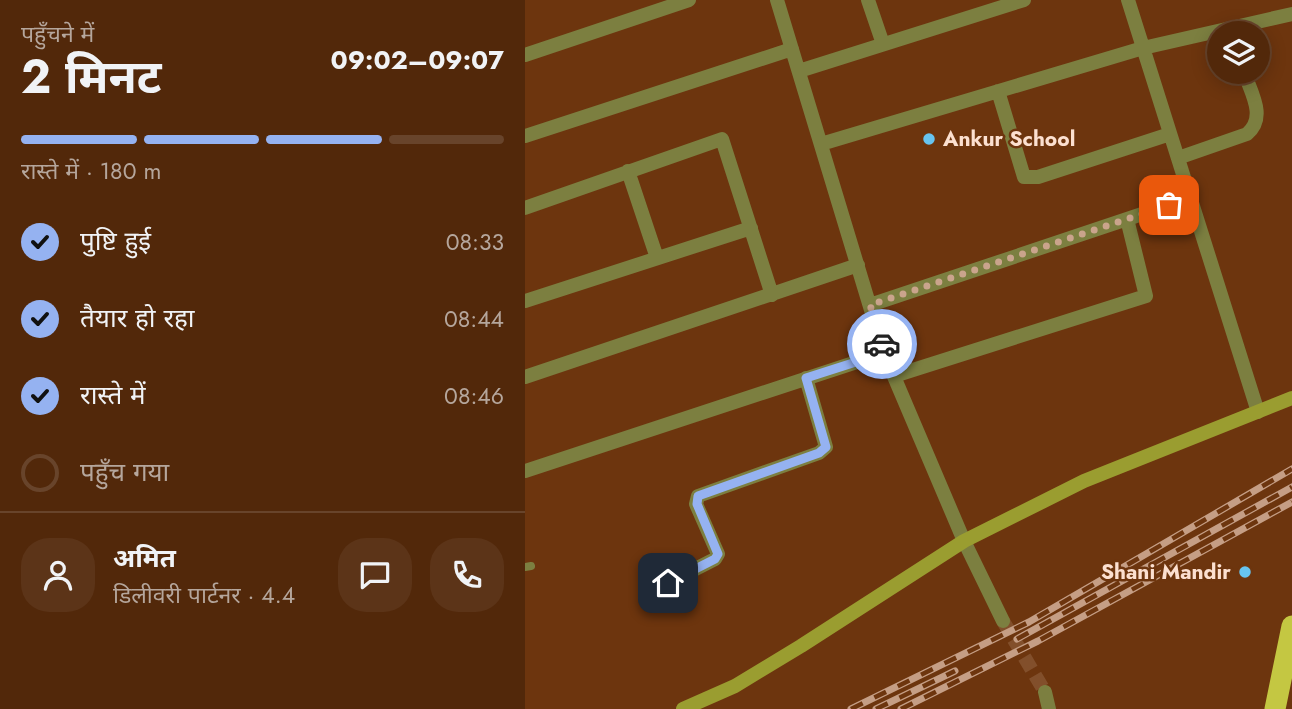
<!DOCTYPE html>
<html lang="hi">
<meta charset="utf-8">
<style>
:root{--surface:#52280a;--page:#5c3418;--text:#f1f3f6;--muted:#b5a69c;--line:#68442b;--accent:#95b2f1}
body{margin:0;font-family:Jost,"Noto Sans Devanagari",sans-serif;background:var(--page);color:var(--text);height:100vh;display:flex;flex-direction:column;font-size:26px;white-space:nowrap}
*{box-sizing:border-box;margin:0}
p{font-size:23px;color:var(--muted)}
.icon{flex:none;width:38px;height:38px;fill:none;stroke:currentColor;stroke-width:2;stroke-linecap:round;stroke-linejoin:round}
.map{position:relative;flex:1;overflow:hidden}
.drawer{display:flex;flex-direction:column;background:var(--surface);width:525px}
.drawer>*{flex:none}
.fabs{position:absolute;left:682px;top:21px;display:grid;gap:14px}
.fabs a{display:grid;place-items:center;width:63px;height:63px;border-radius:50%;background:var(--surface);box-shadow:0 4px 18px #0003,0 0 0 2px var(--line);font-size:35px}
.pin{position:absolute;display:grid;place-items:center;width:60px;height:60px;color:#fff;margin:-30px;border-radius:14px;box-shadow:0 4px 10px #0006}
.courier{position:absolute;display:grid;place-items:center;width:70px;height:70px;margin:-35px;border:5px solid #95b2f1;border-radius:50%;background:#fff;color:#222;box-shadow:0 2px 9px #0007}
.summary em{font-style:normal;font-weight:700}
.summary div{display:flex;flex-direction:column-reverse}
.summary{display:flex;align-items:center;justify-content:space-between;height:119px;padding:0 21px}
h1{font-size:46px;font-weight:700;line-height:52px}
.bar{display:grid;grid-template-columns:repeat(4,1fr);gap:10px 7px;align-content:center;height:84px;padding:0 21px}
.bar i{height:9px;border-radius:5px;background:var(--line)}
.bar .selected{background:var(--accent)}
.bar p{grid-column:span 4}
.line{display:flex;align-items:center;gap:18px;padding:0 21px;border-top:2px solid var(--line)}
.line div{flex:1}
.round{display:grid;place-items:center;flex:none;width:74px;height:74px;border-radius:28px;background:var(--page)}
ol{padding:0 21px;list-style:none}
li{display:flex;align-items:center;gap:21px;height:77px}
li p{margin-inline-start:auto}
li .icon{padding:7px;border-radius:50%;background:var(--accent);color:#111;stroke-width:4}
li:last-child{color:var(--muted)}
li i{width:38px;height:38px;border:4px solid var(--line);border-radius:50%}
main{display:flex;flex:1;min-height:0}
.map>svg:first-child{display:block}
</style>
<main>
<section class="drawer">
<div class="summary"><div><h1>2 मिनट</h1><p>पहुँचने में</p></div><em>09:02–09:07</em></div>
<div class="bar"><i class="selected"></i><i class="selected"></i><i class="selected"></i><i></i><p>रास्ते में · 180 m</p></div>
<ol>
<li><svg class="icon" aria-label="check" viewBox="0 0 24 24"><path d="M5 12l5 5 9-10"/></svg>पुष्टि हुई<p>08:33</p></li>
<li><svg class="icon" aria-label="check" viewBox="0 0 24 24"><path d="M5 12l5 5 9-10"/></svg>तैयार हो रहा<p>08:44</p></li>
<li><svg class="icon" aria-label="check" viewBox="0 0 24 24"><path d="M5 12l5 5 9-10"/></svg>रास्ते में<p>08:46</p></li>
<li><i></i>पहुँच गया</li>
</ol>
<div class="line" style="height:126px"><a class="round"><svg class="icon" aria-label="person" viewBox="0 0 24 24"><circle cx="12" cy="8" r="4"/><path d="M4 21q1-7 8-7t8 7"/></svg></a><div><b>अमित</b><p>डिलीवरी पार्टनर · 4.4</p></div><a class="round"><svg class="icon" aria-label="chat" viewBox="0 0 24 24"><path d="M4 5h16v11H9l-5 4z"/></svg></a><a class="round"><svg class="icon" aria-label="phone" viewBox="0 0 24 24"><path d="M5 4h4l2 5-3 2q2 4 5 5l2-3 5 2v4C11 20 4 13 5 4z"/></svg></a></div>
</section>
<div class="map">
<svg width="767" height="709" viewBox="0 0 767 709">
<rect width="100%" height="100%" fill="#6d350e"/>
<g fill="none" stroke-linecap="round" stroke-linejoin="round">
<path stroke="#824f2b" stroke-width="14" stroke-dasharray="14 7" stroke-linecap="butt" d="M478,621L520,692"/>
<path stroke="#7c7f40" stroke-width="8" d="M0,567L6,566"/>
<path stroke="#7c7f40" stroke-width="14" d="M252,0L359,353L439,541L478,621
M343,0L358,44
M603,0L733,412
M0,55L164,0
M274,71L499,0
M473,91L499,177H513L645,134
M0,136L267,49
M296,144L618,48L767,14
M653,158L722,134C742,117 726,93 719,72
M103,171L132,258
M0,208L197,139L247,295
M0,301L226,228
M345,305L665,198
M369,376L621,296L602,219
M0,377L333,265
M0,471L359,353
M143,583L190,559L193,554L171,504L173,496L294,453L301,447L281,378
M520,692L524,709"/>
<path stroke="#9a9d30" stroke-width="14" d="M158,709L210,686L276,646L439,541L559,481L767,398"/>
<path stroke="#c4c742" stroke-width="21" d="M750,709L767,626"/>
<g stroke="#c59e85" stroke-width="7">
<path id="rail" d="M492,639L767,487
M326,709L504,622L767,469
M351,709L430,671
M376,709L513,641L767,502"/>
</g>
<use href="#rail" stroke="#6d350e" stroke-width="4.5" stroke-dasharray="13" stroke-linecap="butt"/>
</g>
<g fill="none" stroke-linecap="round" stroke-linejoin="round">
<path stroke="#caa48c" stroke-width="7" stroke-dasharray="0 12.6" d="M357,344L345,305L644,205"/>
<path stroke="#95b2f1" stroke-width="9" d="M143,583L190,559L193,554L172,504L173,496L294,453L301,447L281,378L359,353L357,344"/>
</g>
<g fill="#67c4f0" stroke="#6d350e" stroke-width="2.5">
<circle cx="404" cy="139" r="7"/>
<circle cx="720" cy="572" r="7"/>
</g>
<g text-anchor="middle" dominant-baseline="central" stroke-width="5" stroke-linejoin="round" paint-order="stroke">
<g font-size="21" font-weight="bold" fill="#fce0d0" stroke="#6d350e" text-anchor="start">
<text x="418" y="139">Ankur School</text>
<text x="706" y="572" text-anchor="end">Shani Mandir</text>
</g>
</g>
</svg>
<div class="fabs">
<a><svg class="icon" aria-label="layers" viewBox="0 0 24 24"><path d="M12 4l9 5-9 5-9-5zM3 14l9 5 9-5"/></svg></a>
</div>
<div class="pin" style="left:644px;top:205px;background:#ea580c"><svg class="icon" aria-label="bag" viewBox="0 0 24 24"><path d="M5 8h14l-1 12H6zM9 8a3 3 0 0 1 6 0"/></svg></div>
<div class="pin" style="left:143px;top:583px;background:#1f2937"><svg class="icon" aria-label="home" viewBox="0 0 24 24"><path d="M3 11l9-7 9 7M6 9v11h12V9"/></svg></div>
<div class="courier" style="left:357px;top:344px"><svg class="icon" aria-label="car" viewBox="0 0 24 24"><path d="M5 17H2v-5l4-1 3-4h7l3 4 3 1v5h-3M9 17h6M6 11h13"/><circle cx="7" cy="17" r="2"/><circle cx="17" cy="17" r="2"/></svg></div>
</div>
</main>
